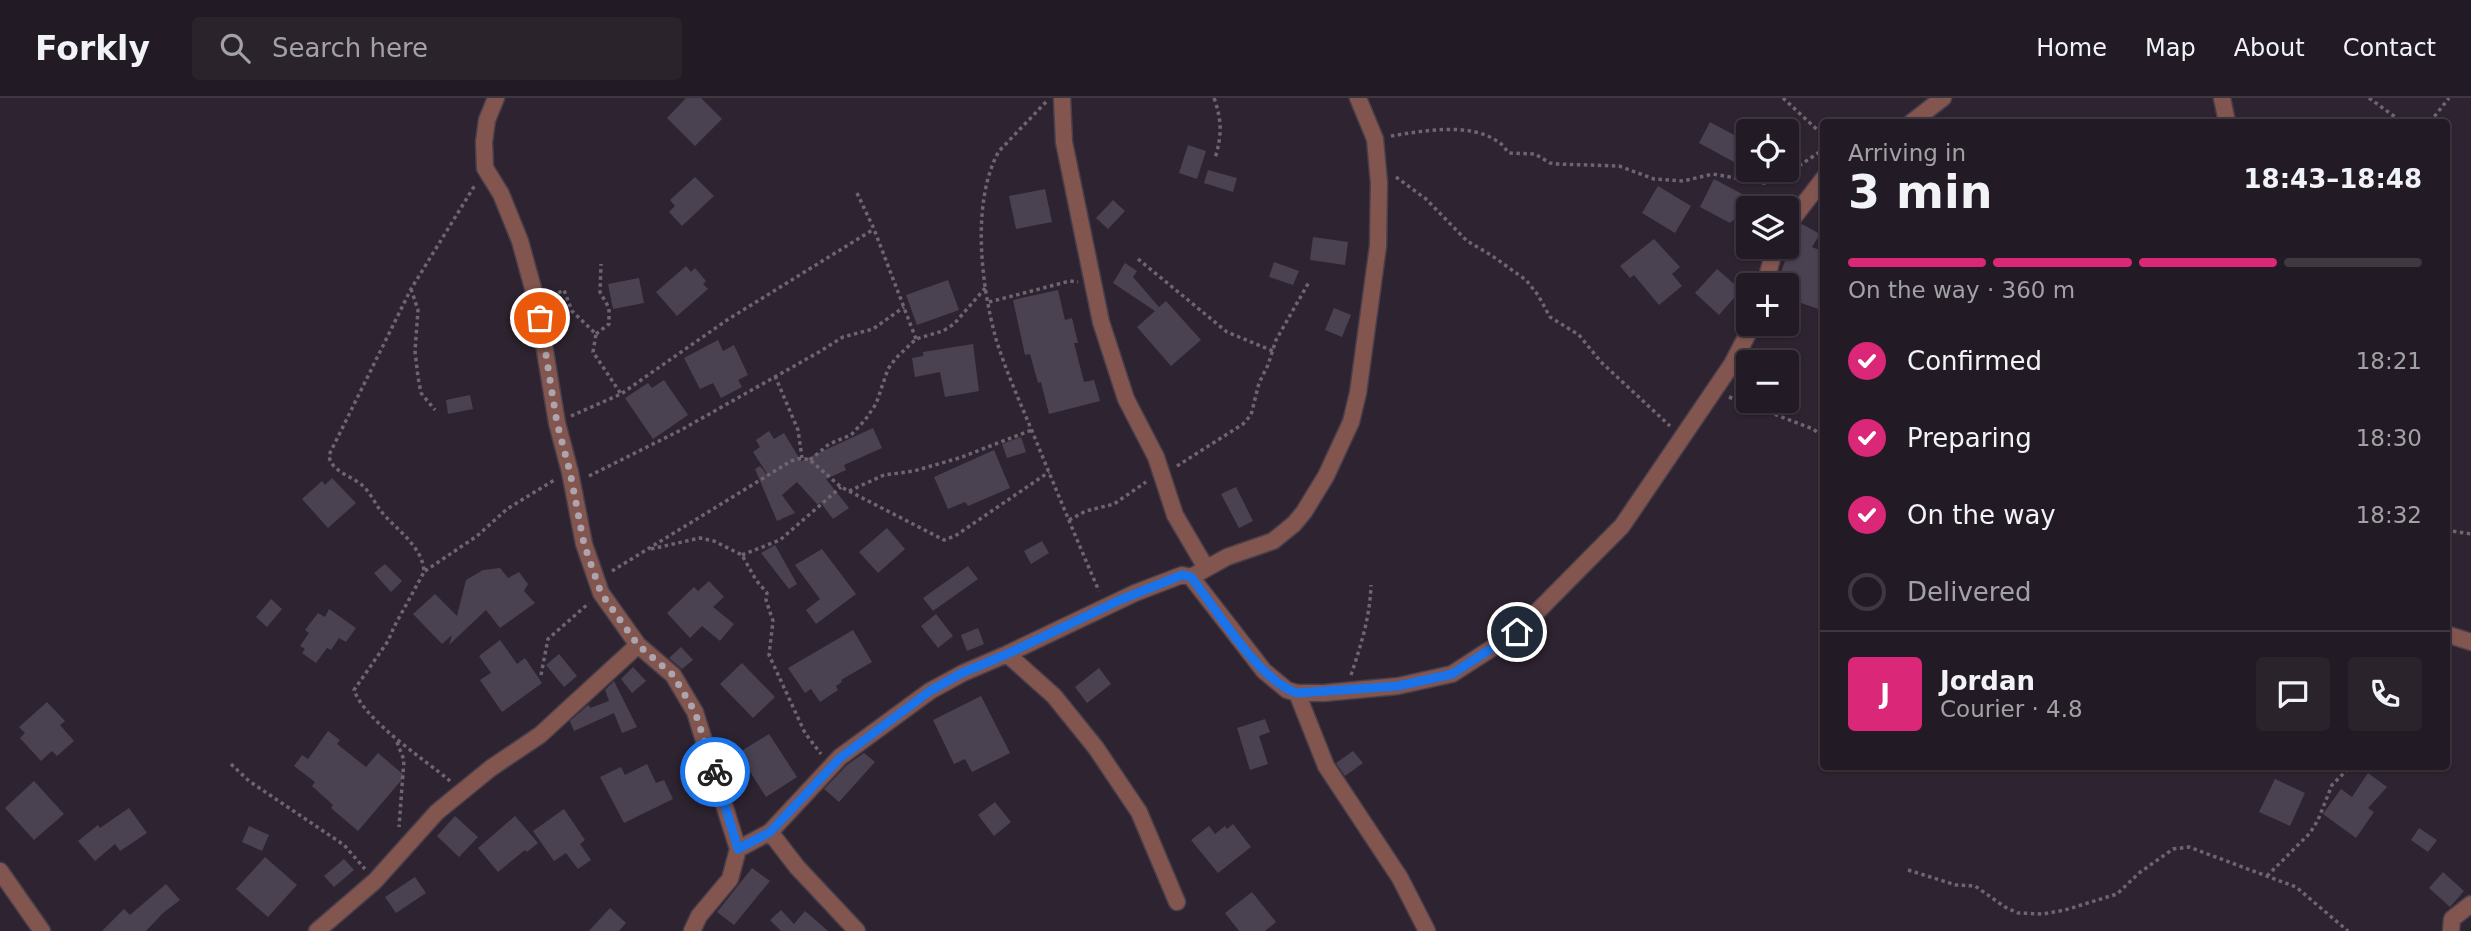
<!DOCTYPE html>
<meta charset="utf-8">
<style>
:root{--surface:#221a24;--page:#2a232c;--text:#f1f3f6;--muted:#a2a1a6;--line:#3f3841;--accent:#db2777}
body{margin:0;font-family:"DejaVu Sans",sans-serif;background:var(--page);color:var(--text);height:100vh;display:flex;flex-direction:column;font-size:26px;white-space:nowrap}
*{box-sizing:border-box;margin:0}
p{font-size:23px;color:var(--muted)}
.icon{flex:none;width:38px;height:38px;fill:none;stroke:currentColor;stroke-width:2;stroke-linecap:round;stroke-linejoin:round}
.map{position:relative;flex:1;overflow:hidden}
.details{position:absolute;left:1820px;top:21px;width:630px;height:651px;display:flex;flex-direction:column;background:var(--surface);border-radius:7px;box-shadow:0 2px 5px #0004,0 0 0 2px var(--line)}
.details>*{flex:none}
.fabs{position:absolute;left:1736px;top:21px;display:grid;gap:14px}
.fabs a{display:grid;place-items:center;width:63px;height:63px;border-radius:7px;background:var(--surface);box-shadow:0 2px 5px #0004,0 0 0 2px var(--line);font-size:35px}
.pin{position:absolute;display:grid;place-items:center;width:60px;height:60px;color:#fff;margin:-30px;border:4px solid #fff;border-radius:50%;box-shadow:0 2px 7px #0007}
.courier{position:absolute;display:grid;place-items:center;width:70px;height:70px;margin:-35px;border:5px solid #1a73e8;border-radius:50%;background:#fff;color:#222;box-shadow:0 2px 9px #0007}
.overview em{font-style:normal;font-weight:800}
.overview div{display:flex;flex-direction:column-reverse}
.overview{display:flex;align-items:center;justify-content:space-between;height:119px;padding:0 28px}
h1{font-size:46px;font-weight:800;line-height:52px}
.bar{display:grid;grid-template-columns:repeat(4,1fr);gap:10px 7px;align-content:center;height:84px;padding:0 28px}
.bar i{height:9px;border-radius:5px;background:var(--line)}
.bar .on{background:var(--accent)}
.bar p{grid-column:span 4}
.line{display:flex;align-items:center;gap:18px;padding:0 28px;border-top:2px solid var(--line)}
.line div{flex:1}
.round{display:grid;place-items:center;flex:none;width:74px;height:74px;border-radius:7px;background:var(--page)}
ol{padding:0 28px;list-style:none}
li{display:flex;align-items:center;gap:21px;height:77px}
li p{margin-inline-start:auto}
li .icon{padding:7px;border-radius:50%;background:var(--accent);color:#fff;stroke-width:4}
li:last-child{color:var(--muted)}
li i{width:38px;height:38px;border:4px solid var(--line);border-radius:50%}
header{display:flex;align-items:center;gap:42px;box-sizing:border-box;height:98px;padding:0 35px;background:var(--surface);border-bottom:2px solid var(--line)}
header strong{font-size:33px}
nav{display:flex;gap:38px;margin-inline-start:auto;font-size:24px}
.search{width:490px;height:63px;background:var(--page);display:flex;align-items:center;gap:18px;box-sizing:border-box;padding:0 24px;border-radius:7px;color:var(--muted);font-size:26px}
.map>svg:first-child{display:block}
</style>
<header>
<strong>Forkly</strong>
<div class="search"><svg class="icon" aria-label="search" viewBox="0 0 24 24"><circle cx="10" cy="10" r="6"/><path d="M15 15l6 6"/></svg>Search here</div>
<nav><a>Home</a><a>Map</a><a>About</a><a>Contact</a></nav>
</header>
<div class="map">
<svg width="2471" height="833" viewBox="0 0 2471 833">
<rect width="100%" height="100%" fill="#2e2330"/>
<path fill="#4b4251" d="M686,0H701L722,21L695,48L667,20Z
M1710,24L1747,44L1736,65L1699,45Z
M1188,47L1206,53L1197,81L1179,75Z
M1208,72L1237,80L1233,94L1204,85Z
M695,79L714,98L682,128L669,114L675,108L670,102Z
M1714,81L1755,103L1730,125L1700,109Z
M1658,88L1691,108L1675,135L1642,115Z
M1045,91L1052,124L1016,131L1009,98Z
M1113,102L1125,113L1108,131L1096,120Z
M1802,126L1820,136L1812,149L1824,154V213L1787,200V187H1776L1796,134Z
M1313,139L1348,144L1345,167L1310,162Z
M1654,141L1680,169L1672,176L1682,188L1659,207L1634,177L1630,180L1620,168Z
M1274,164L1299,173L1293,187L1269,179Z
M1125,165L1137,173L1133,179L1159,209L1166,203L1201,242L1171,268L1137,229L1155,213L1113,185Z
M686,168L691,174L695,170L706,183L703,186L708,191L677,218L656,194Z
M1717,171L1741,192L1719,217L1695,195Z
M639,180L644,205L613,211L608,186Z
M948,182L959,212L917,227L906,197Z
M1058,192L1065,222L1072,220L1078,245H1074L1084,284L1094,282L1100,303L1049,316L1041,284L1038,285L1030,256L1025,257L1013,202Z
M1334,210L1351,217L1342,239L1325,232Z
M718,242L723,253L734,247L748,277L738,282L742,289L721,300L713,285L700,291L684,260Z
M973,246L979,293L945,299L940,274L915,279L912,260L923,258V254Z
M664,282L688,317L653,341L625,300L648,285L652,290Z
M470,297L473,311L448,316L446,302Z
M873,330L882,350L844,367L846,372L826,381L849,410L833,421L821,405L817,406L797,384L782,397L795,415L777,423L755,371L760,368L771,382L753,354L760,349L756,342L769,333L774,341L784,335L801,363Z
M1021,339L1026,354L1007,360L1002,346Z
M994,352L1010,390L968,408L965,404L948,411L934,379Z
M332,380L356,405L328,430L302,401L322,383L325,387Z
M1236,389L1253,423L1239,430L1221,396Z
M887,430L905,451L878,475L859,454Z
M1042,443L1049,455L1031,466L1024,453Z
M775,447L797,486L789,491L761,455Z
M822,451L856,496L816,526L806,512L820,501L795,467Z
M385,466L402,483L391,494L374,475Z
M968,468L978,481L933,513L923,500Z
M500,470L508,480L519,474L528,486L524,493L535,505L500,530L486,512L449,547L452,537L442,546L413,516L435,496L457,518L466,482L483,472Z
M709,483L724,499L713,509L734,526L720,543L702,528L690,540L667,515L694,489L698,493Z
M271,501L282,511L267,529L256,519Z
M329,511L356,530L346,544L339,540L331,552L327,550L316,565L302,555L305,551L300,548L309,535L305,532L318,515L325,519Z
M936,516L953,538L938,550L921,528Z
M978,530L984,546L967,553L961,537Z
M853,532L872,564L841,582L842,584L836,588L838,592L820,604L811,591L805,595L788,570Z
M500,542L517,566L525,560L542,585L502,614L480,582L491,575L479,558Z
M681,549L693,562L682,571L669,560Z
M559,556L577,578L564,589L546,567Z
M742,565L775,599L753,620L720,586Z
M633,569L646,583L632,595L621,581Z
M1099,570L1111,586L1087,605L1075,589Z
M614,583L637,629L622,635L614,615L574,633L570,623L587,608L589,607L590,610L609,603L605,592Z
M981,598L1010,655L972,674L965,661L954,666L933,622Z
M47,604L65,623L60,627L74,643L57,658L52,653L41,663L20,640L25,635L19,629Z
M1265,621L1270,634L1259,638L1268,666L1250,672L1237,630Z
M328,633L340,642L337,646L366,669L378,655L405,678L358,733L331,710L333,707L312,688L315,684L294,668L302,657L308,661Z
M769,636L797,679L766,699L738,655Z
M1353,653L1363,665L1345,678L1336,665Z
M864,655L875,664L839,704L824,691L847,667Z
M647,666L656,685L664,682L673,701L624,725L600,679L621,669L625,677Z
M2368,675L2387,689L2368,710L2374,714L2356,740L2323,716L2341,691L2352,699Z
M2275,681L2305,695L2290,728L2259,714Z
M34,683L64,716L34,742L5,710Z
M995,704L1011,724L994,738L978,717Z
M129,710L147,735L120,753L115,746L95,763L78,743L98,727L100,730Z
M564,711L585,742L580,746L591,762L578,771L566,755L554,763L533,733Z
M455,718L478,739L459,759L437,738Z
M515,718L538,745L527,754L525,752L498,774L478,750Z
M1233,726L1251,749L1218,775L1191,742L1209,728L1215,736L1225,728L1227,731Z
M249,728L269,737L262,753L242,744Z
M2419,730L2437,742L2428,754L2411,742Z
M265,759L297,787L268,819L236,791Z
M344,761L354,772L334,789L324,778Z
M752,770L770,783L734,827L717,814Z
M2443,774L2464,793L2450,809L2429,790Z
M415,779L426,795L396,815L385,799Z
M166,786L180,802L163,815L146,833H102L124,811L130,817Z
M1252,794L1276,824L1265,833H1239L1225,815Z
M610,810L626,825L619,833H589Z
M781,812L794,826L805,813L828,833H781L770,822Z"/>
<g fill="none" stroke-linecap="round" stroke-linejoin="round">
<g stroke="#493f4b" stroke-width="19">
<path id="street" d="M496,0L487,22L484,44L485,70L501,96L520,143L537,205L557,325L570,374L584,446L601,495L638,547L673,577L695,614L738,751L730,781L699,818L692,833
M1062,0L1064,44L1101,224L1126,301L1156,359L1175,417L1206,470
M2222,0L2227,24
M1912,24L1943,0
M1787,128L1824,80
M1765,187L1775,149
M1191,479L1227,459L1273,443L1294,426L1304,414L1326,378L1351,324L1358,295L1378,148L1379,85L1375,41L1358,0
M2446,536L2471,544
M1007,556L1054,598L1096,650L1139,714L1177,804
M1297,595L1326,668L1400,780L1427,833
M770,734L797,769L857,833
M738,751L770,734L840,659L930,593L963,575L1007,556L1135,495L1182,477L1191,479L1264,573L1287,592L1297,595H1324L1398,588L1452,576L1517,534L1622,428L1732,266L1753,226
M0,773L42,833
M317,833L375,783L437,714L491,670L540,637L638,547
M2451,833L2452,821L2471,806"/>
</g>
<path stroke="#6f6570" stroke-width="3.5" stroke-dasharray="3.5 3.5" stroke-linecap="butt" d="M1214,0C1222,22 1222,38 1215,60
M1783,0L1824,38
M2369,0L2402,24
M1046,4L999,53C971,103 981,187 996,241C1008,280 1026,317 1041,355C1060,401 1079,447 1099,493
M2430,24L2449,0
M1391,38C1422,33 1469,24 1497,43C1502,45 1505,51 1509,55L1535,56L1550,65L1557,66L1619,68L1654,81L1683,83L1713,76L1764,85L1778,82L1824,51
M1396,79L1426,101L1467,143L1491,157L1526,182L1538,197L1550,219L1579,237L1601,264L1670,328
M857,95L874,131L916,241
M1138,161L1227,234L1273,253
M411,191L418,212L415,253L418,279L421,295L435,312
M552,198L564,192L572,213L596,236L593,254L621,296
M989,204L1070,183L1078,184
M596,236L609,226V210L600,194L601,166
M775,278L798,332L802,360
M1729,299L1813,331L1824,339
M571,318L621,296L727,222L874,131
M810,362L829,346L851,337L865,322L876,306L888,271L896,260L916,241L943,233L954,226L987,188
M1177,368L1243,326L1251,317L1259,285L1268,267L1276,242L1309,184
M589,378L681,332L819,254L843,239L873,231L904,209
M849,393L884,377L914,373L959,360L1032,332
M1069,422L1086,413L1114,406L1146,384
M2446,432L2471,436
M651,451L700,440L714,443L742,457L756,482L767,495L766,502L773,523L769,557L805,635L821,656
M742,457L780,442L841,389
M425,473L477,438L507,411L556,381
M612,473L770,376L791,363L802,360L810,362L841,389L944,442L955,438L1049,374
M541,577L548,541L589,505
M1351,577C1361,547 1370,519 1371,487
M397,644L404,662L399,729
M231,666L249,683L344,747L365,771
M450,683C423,660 366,624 354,592L388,543L394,529L424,474C423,448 395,431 380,412C375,405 371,396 364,389C355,379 330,374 329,357L411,191L475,87
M1908,772L1956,787L1975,788L2005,809L2018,815L2043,816L2065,812L2117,796L2139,775L2173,751L2189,749L2296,789L2348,833
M2267,778L2310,735L2318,722L2332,687L2351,668"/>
<use href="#street" stroke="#82554f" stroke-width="16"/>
</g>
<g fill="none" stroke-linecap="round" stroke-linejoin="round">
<path stroke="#ada4ae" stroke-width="7" stroke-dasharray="0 12.6" d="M540,220L557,325L570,374L584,446L601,495L638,547L673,577L695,614L715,674"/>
<path stroke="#1a73e8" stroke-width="9" d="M715,674L738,751L770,734L840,660L930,593L962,575L1007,556L1120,502L1182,477L1191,479C1216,511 1260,584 1297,595L1398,588L1452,576L1517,534"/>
</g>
</svg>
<div class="fabs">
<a><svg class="icon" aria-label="locate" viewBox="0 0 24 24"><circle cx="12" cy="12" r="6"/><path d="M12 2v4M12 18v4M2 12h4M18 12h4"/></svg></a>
<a><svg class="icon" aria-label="layers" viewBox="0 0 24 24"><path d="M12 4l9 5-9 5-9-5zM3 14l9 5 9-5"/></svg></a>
<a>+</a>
<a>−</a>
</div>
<div class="pin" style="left:540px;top:220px;background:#ea580c"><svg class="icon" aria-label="bag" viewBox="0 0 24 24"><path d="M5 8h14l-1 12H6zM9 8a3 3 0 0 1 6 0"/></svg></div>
<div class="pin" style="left:1517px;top:534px;background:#1f2937"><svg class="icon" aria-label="home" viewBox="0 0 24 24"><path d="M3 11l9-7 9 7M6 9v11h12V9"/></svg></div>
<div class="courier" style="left:715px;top:674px"><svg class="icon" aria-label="bike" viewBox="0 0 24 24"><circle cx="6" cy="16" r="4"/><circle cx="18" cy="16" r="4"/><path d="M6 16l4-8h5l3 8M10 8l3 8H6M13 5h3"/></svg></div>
<section class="details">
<div class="overview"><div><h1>3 min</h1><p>Arriving in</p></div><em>18:43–18:48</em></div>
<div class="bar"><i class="on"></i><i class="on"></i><i class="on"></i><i></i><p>On the way · 360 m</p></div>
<ol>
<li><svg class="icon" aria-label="check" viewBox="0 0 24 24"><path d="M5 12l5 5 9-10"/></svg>Confirmed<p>18:21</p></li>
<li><svg class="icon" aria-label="check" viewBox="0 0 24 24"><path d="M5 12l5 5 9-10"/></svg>Preparing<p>18:30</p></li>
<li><svg class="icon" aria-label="check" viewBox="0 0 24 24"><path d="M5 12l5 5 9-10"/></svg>On the way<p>18:32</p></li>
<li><i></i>Delivered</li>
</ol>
<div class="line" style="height:126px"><b class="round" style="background:var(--accent);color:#fff">J</b><div><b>Jordan</b><p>Courier · 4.8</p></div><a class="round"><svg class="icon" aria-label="chat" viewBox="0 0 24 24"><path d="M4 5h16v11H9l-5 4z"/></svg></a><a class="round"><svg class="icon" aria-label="phone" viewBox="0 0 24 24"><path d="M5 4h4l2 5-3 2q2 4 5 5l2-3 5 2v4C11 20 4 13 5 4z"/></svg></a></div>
</section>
</div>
